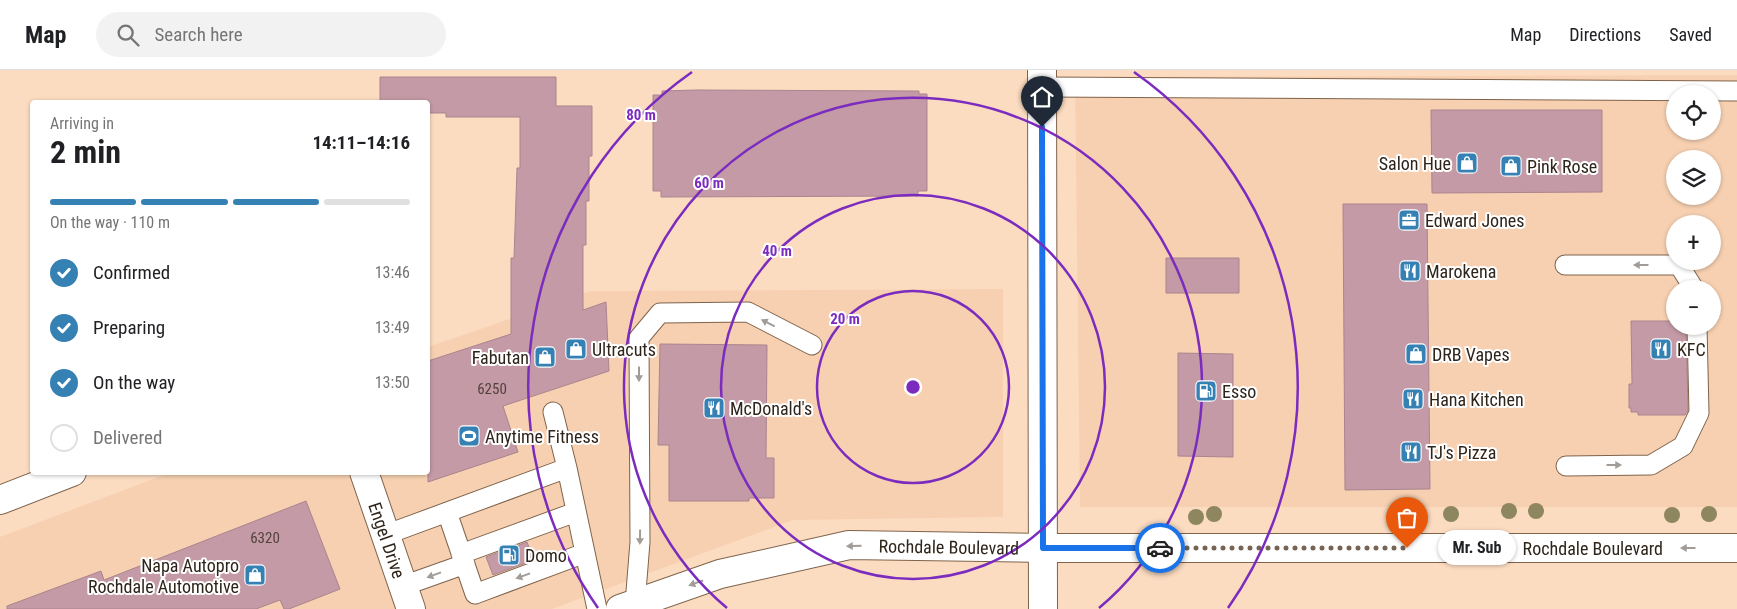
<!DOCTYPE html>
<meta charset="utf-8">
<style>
:root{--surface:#fff;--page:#f2f2f2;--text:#202124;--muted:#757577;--line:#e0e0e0;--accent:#3581b4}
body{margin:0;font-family:"Roboto Condensed",sans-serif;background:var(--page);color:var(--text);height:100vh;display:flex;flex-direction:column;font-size:19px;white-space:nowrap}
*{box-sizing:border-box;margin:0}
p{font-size:16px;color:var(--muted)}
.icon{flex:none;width:28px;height:28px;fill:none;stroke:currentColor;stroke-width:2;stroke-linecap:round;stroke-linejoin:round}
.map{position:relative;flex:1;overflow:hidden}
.side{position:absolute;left:30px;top:30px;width:400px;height:375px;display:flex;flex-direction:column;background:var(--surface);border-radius:5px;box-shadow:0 1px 4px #0004}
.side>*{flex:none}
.controls{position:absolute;left:1666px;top:15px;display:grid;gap:10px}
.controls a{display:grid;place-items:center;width:55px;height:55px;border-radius:50%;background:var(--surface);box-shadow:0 1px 4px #0004;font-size:25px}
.pin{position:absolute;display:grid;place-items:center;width:42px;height:42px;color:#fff;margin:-51px -21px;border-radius:50% 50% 50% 0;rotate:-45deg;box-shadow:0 0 5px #0007}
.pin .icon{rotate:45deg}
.courier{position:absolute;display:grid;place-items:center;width:50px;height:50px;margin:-25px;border:4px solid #1a73e8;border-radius:50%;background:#fff;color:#222;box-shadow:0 1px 6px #0007}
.bubble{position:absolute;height:35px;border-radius:18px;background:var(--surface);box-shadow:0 1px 4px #0004;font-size:16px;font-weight:700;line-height:35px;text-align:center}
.head em{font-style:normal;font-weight:700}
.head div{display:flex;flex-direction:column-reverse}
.head{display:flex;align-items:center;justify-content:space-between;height:85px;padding:0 20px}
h1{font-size:32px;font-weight:700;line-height:38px}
.bar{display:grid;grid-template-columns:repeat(4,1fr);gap:8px 5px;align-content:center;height:60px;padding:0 20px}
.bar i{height:6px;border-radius:4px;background:var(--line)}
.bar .selected{background:var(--accent)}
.bar p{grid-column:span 4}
ol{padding:0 20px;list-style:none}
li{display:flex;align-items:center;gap:15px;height:55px}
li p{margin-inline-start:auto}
li .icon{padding:5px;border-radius:50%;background:var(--accent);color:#fff;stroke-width:4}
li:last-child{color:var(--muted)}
li i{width:28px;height:28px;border:2px solid var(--line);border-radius:50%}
header{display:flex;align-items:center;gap:30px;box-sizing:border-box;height:70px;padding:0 25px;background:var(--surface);border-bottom:1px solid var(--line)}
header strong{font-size:24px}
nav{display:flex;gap:28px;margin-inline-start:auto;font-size:18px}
.search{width:350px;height:45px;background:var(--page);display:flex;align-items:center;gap:12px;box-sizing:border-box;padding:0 18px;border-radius:28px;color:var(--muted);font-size:19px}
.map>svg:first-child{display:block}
</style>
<header>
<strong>Map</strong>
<div class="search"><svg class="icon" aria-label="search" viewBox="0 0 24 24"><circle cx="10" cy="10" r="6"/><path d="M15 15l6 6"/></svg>Search here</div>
<nav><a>Map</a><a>Directions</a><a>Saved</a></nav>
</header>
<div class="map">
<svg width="1737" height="539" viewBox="0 0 1737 539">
<rect width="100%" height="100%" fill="#fcdcc1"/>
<path fill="#f7d0b1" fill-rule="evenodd" d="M1737,5V437H1080L1075,7ZM1675,24H1712V61H1675ZM1675,89H1712V126H1675ZM1675,154H1712V191H1675ZM1675,219H1712V256H1675Z
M1003,219V447L793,450L552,539H0V467L169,403L428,402V277L590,221Z"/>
<path fill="#c39aa5" stroke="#ab848e" d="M380,7H556V36H592V86H589V131H586V175H583V240L606,232L609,301L503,336L518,382L428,412V291L511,264V188H514L517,98H520V47H446V43H428V32H380Z
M697,20L919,21V24H927V121H918V126L661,127V121H653V25H662V21Z
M1431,40H1602V122L1432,123Z
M1343,134H1427L1430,419L1345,420Z
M1166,188H1239V223H1166Z
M1631,251H1675V256H1686L1688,341L1685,345H1638V342H1631V338H1629V314H1632Z
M660,274L767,275L766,388H774V428H749V431H669V375H658Z
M1178,283L1233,284V387L1178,386Z
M306,431L340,519L289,539H284L280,530L256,539H7V536L101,501L104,510Z
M527,472L534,490L493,505L486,487Z"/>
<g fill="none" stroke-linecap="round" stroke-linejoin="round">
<g stroke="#7f634b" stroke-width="21">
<path id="service" d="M1042,17L1737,21
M1565,195H1679L1694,219
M553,342L567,398
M1566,396L1651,395L1683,376L1699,343L1697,256
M447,442L475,524L585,483
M385,465L567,398L597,539
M461,484L576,442
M403,516L465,494
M635,534L640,472L639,268L660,243L748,242L812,275"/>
</g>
<g stroke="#7f634b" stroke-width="30">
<g id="minor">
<path id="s1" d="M364,402L411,539"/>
<path d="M0,430L72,402"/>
</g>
</g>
<g stroke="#7f634b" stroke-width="30">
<path id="tertiary" d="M1042,0L1043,539"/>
</g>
<g stroke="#7f634b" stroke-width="30">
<g id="secondary">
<path id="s2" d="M620,539L720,504L849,475L1043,478H1737"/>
</g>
</g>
<use href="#service" stroke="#fff" stroke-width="19"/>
<use href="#minor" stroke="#fff" stroke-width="28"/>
<use href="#tertiary" stroke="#fff" stroke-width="28"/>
<use href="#secondary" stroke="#fff" stroke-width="28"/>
</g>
<g fill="#8d865e">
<circle cx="1509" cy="441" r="8"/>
<circle cx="1536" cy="441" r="8"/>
<circle cx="1214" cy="444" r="8"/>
<circle cx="1451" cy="444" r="8"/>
<circle cx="1709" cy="444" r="8"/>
<circle cx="1672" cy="445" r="8"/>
<circle cx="1196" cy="447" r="8"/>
</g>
<defs><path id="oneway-solid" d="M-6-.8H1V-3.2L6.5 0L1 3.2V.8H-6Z" transform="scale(1.25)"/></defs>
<g fill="#a19c98">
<use href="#oneway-solid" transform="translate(1641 195) rotate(-180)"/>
<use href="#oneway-solid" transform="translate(768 253) rotate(-153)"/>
<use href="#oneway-solid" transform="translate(639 304) rotate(90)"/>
<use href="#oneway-solid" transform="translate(1614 395)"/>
<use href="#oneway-solid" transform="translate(640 467) rotate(91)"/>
<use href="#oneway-solid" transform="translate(854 476) rotate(178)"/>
<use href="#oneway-solid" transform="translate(1688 478) rotate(180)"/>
<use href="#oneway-solid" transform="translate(434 505) rotate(160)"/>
<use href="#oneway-solid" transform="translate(523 506) rotate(160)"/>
<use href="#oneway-solid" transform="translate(696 513) rotate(161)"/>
</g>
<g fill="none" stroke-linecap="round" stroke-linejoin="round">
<path stroke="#776454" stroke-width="5" stroke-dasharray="0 9" d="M1160,478H1407"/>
<path stroke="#1a73e8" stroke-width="6" d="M1042,57L1043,478H1160"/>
</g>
<g fill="none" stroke="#7b2cbf" stroke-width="2.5">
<circle cx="913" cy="317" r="96"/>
<circle cx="913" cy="317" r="192"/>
<path d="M727 538A289 289 0 1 1 1099 538"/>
<path d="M598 538A385 385 0 0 1 692 2M1134 2A385 385 0 0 1 1228 538"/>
</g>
<defs>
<g id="shop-square" transform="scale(1.125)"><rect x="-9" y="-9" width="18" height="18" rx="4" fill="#3581b4" stroke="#fff"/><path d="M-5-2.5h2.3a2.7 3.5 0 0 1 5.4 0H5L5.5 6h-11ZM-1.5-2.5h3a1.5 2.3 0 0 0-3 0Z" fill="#fff"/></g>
<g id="office-square" transform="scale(1.125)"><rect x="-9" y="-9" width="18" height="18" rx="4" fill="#3581b4" stroke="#fff"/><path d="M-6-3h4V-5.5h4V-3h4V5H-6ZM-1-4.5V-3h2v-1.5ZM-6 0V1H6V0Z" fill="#fff"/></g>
<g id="restaurant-square" transform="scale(1.125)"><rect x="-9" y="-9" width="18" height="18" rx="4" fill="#3581b4" stroke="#fff"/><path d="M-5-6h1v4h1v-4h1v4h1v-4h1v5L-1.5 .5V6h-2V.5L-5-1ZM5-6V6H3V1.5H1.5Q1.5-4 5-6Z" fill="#fff"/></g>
<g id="fuel-square" transform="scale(1.125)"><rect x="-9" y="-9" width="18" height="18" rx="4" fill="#3581b4" stroke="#fff"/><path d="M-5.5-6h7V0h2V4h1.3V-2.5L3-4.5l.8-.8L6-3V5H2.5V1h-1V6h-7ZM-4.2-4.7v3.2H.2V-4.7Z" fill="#fff"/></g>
<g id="stadium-square" transform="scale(1.125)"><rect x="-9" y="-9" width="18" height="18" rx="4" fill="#3581b4" stroke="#fff"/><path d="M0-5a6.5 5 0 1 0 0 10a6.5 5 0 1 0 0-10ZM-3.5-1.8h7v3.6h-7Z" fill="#fff"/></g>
</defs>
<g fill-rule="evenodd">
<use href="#shop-square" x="1467" y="93"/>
<use href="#shop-square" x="1511" y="96"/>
<use href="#office-square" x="1409" y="150"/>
<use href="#restaurant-square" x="1410" y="201"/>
<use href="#shop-square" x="576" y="279"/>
<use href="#restaurant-square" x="1661" y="279"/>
<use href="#shop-square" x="1416" y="284"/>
<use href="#shop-square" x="545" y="287"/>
<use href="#fuel-square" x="1206" y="321"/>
<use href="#restaurant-square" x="1413" y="329"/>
<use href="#restaurant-square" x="714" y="338"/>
<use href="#stadium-square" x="469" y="366"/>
<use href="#restaurant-square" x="1411" y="382"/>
<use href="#fuel-square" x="509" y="485"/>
<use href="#shop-square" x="255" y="505"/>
</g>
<g text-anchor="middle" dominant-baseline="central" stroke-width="4" stroke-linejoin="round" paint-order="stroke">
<g font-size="15" fill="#54423d">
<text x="492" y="319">6250</text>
<text x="265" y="468">6320</text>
</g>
<g font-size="18" fill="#2f241a" stroke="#fff" text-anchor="start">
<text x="1451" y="93" text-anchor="end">Salon Hue</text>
<text x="1527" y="96">Pink Rose</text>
<text x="1425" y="150">Edward Jones</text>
<text x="1426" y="201">Marokena</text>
<text x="592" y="279">Ultracuts</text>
<text x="1677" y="279">KFC</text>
<text x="1432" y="284">DRB Vapes</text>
<text x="529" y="287" text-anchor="end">Fabutan</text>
<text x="1222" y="321">Esso</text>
<text x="1429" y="329">Hana Kitchen</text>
<text x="730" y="338">McDonald's</text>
<text x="485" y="366">Anytime Fitness</text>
<text x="1427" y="382">TJ's Pizza</text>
<text x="525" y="485">Domo</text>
<text x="239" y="495" text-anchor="end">Napa Autopro<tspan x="239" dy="21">Rochdale Automotive</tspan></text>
</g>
<g font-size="18" fill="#2f241a" stroke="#fff">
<text stroke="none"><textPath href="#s1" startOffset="72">Engel Drive</textPath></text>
<text stroke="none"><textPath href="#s2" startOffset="338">Rochdale Boulevard</textPath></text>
<text stroke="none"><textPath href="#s2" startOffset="982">Rochdale Boulevard</textPath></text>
</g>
</g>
<circle cx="913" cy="317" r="8" fill="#7b2cbf" stroke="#fff" stroke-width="2.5"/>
<g font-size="15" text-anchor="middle" font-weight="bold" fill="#7b2cbf" stroke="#fff" stroke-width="4" stroke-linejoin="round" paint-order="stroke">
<text x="641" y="50">80 m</text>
<text x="709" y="118">60 m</text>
<text x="777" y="186">40 m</text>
<text x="845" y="254">20 m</text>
</g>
</svg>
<div class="controls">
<a><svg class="icon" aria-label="locate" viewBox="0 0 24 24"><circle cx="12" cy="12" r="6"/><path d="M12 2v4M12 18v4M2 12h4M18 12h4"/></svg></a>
<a><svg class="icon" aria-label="layers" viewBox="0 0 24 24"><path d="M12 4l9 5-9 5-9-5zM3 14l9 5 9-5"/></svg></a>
<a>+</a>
<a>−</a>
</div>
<div class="pin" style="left:1407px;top:478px;background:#ea580c"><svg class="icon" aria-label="bag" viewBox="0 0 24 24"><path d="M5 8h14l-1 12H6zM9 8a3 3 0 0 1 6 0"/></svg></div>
<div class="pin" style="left:1042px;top:57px;background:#1f2937"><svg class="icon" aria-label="home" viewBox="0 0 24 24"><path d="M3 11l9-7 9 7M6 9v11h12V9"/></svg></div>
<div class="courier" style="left:1160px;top:478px"><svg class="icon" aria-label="car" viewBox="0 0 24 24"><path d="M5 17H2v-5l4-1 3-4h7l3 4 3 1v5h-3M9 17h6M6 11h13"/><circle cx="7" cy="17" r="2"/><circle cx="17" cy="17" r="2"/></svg></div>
<div class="bubble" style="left:1438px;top:460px;width:78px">Mr. Sub</div>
<section class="side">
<div class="head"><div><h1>2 min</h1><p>Arriving in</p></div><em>14:11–14:16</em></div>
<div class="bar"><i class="selected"></i><i class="selected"></i><i class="selected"></i><i></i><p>On the way · 110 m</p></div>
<ol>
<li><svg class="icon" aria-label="check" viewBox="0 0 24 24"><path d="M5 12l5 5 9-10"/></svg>Confirmed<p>13:46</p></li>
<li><svg class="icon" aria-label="check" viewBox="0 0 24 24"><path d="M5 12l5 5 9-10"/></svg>Preparing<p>13:49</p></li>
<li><svg class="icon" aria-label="check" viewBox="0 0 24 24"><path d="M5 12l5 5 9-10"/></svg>On the way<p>13:50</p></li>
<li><i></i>Delivered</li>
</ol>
</section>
</div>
